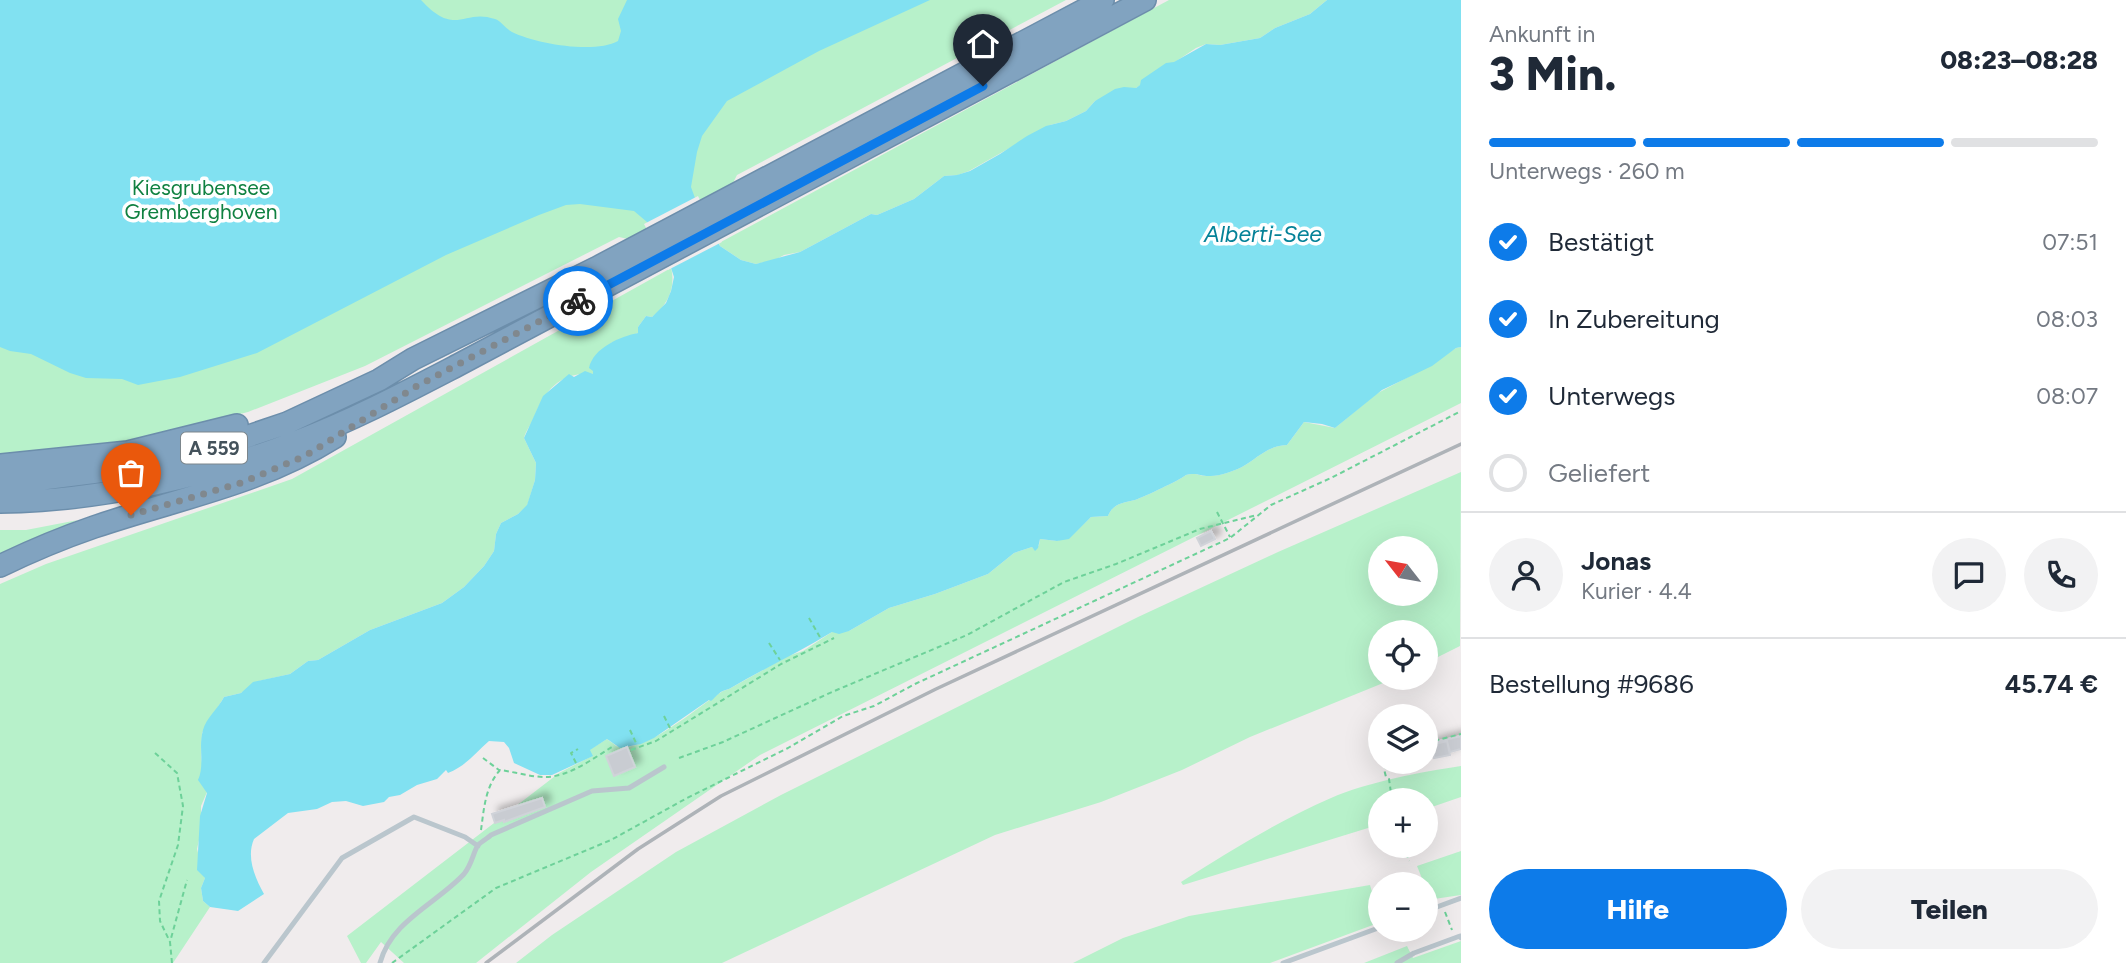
<!DOCTYPE html>
<html lang="de">
<meta charset="utf-8">
<style>
:root{--surface:#fff;--page:#f2f2f3;--text:#1f2937;--muted:#747a83;--line:#e0e1e3;--accent:#0d7be9}
body{margin:0;font-family:Figtree,sans-serif;background:var(--page);color:var(--text);height:100vh;display:flex;flex-direction:column;font-size:26px;white-space:nowrap}
*{box-sizing:border-box;margin:0}
p{font-size:23px;color:var(--muted)}
.icon{flex:none;width:38px;height:38px;fill:none;stroke:currentColor;stroke-width:2;stroke-linecap:round;stroke-linejoin:round}
.map{position:relative;flex:1;overflow:hidden}
.details{display:flex;flex-direction:column;background:var(--surface);width:665px}
.details>*{flex:none}
.needle{width:46px;rotate:301deg}
.fabs{position:absolute;left:1368px;top:536px;display:grid;gap:14px}
.fabs a{display:grid;place-items:center;width:70px;height:70px;border-radius:50%;background:var(--surface);box-shadow:0 7px 28px #0002;font-size:35px}
.pin{position:absolute;display:grid;place-items:center;width:60px;height:60px;color:#fff;margin:-72px -30px;border-radius:50% 50% 50% 0;rotate:-45deg;box-shadow:0 0 7px #0007}
.pin .icon{rotate:45deg}
.courier{position:absolute;display:grid;place-items:center;width:70px;height:70px;margin:-35px;border:5px solid #0d7be9;border-radius:50%;background:#fff;color:#222;box-shadow:0 2px 9px #0007}
.overview em{font-style:normal;font-weight:800}
.overview div{display:flex;flex-direction:column-reverse}
.overview{display:flex;align-items:center;justify-content:space-between;height:119px;padding:0 28px}
h1{font-size:46px;font-weight:800;line-height:52px}
.bar{display:grid;grid-template-columns:repeat(4,1fr);gap:10px 7px;align-content:center;height:84px;padding:0 28px}
.bar i{height:9px;border-radius:5px;background:var(--line)}
.bar .active{background:var(--accent)}
.bar p{grid-column:span 4}
.line{display:flex;align-items:center;gap:18px;padding:0 28px;border-top:2px solid var(--line)}
.line div{flex:1}
.round{display:grid;place-items:center;flex:none;width:74px;height:74px;border-radius:37px;background:var(--page)}
ol{padding:0 28px;list-style:none}
li{display:flex;align-items:center;gap:21px;height:77px}
li p{margin-inline-start:auto}
li .icon{padding:7px;border-radius:50%;background:var(--accent);color:#fff;stroke-width:4}
li:last-child{color:var(--muted)}
li i{width:38px;height:38px;border:4px solid var(--line);border-radius:50%}
.action{display:flex;gap:14px;margin-top:auto;padding:14px 28px}
.action a{flex:1;height:80px;border-radius:42px;background:var(--accent);color:#fff;font-size:28px;font-weight:800;line-height:80px;text-align:center}
.action a+a{background:var(--page);color:var(--text)}
main{display:flex;flex:1;min-height:0}
.map>svg:first-child{display:block}
</style>
<main>
<div class="map">
<svg width="1461" height="963" viewBox="0 0 1461 963">
<defs>
<filter id="shadow"><feDropShadow dx="6" dy="-6" stdDeviation="3.5" flood-color="#0004"/></filter>
</defs>
<rect width="100%" height="100%" fill="#f0eced"/>
<path fill="#b7f1ca" fill-rule="evenodd" d="M0,0H1066L737,175L733,183L628,239L619,237L365,366L248,412L132,441L0,455Z
M1169,0H1327L1310,14L1275,28L1260,38L1220,45L1206,44L1196,48L1136,88L1095,101L1086,111L1066,121L1050,125L969,171L958,175L944,176L914,199L877,215L871,214L800,252L784,255L775,260L756,264L741,260L720,246L719,243Z
M671,268C676,287 668,305 652,317L646,316L638,327V333L611,343L593,374C560,372 546,389 534,417C531,425 526,430 524,438L536,463L535,480L527,506L518,514L501,523L496,534L494,551L484,566L464,587L442,603L370,630L318,660L308,661L290,674L259,681L241,693L224,697L202,733L201,757L207,792L201,806V831L197,849L205,878L201,888L203,901L210,907L173,963H0V584L46,564L292,479Z
M1461,347V403L760,755L591,872L476,963H404L381,942L366,963H361L347,936L559,773L592,756L589,750L607,739C608,740 616,745 616,746C645,755 699,705 723,691L729,689L788,656L803,651L832,632L849,631L889,608L935,594L988,574L1014,553L1032,547L1035,550L1039,545L1040,539L1057,541L1072,535L1091,517L1108,516C1113,503 1124,503 1135,500C1146,496 1178,481 1186,475C1196,472 1199,476 1208,476C1217,477 1234,471 1242,467C1258,458 1267,446 1287,445L1304,422L1335,428L1376,394L1425,368L1456,348Z
M1461,472L1460,646L1426,663V632H1381V677H1398L1250,737L1182,770L1101,802L995,835L722,963H516L552,935L676,852L781,795L1138,617L1278,552ZM1381,548H1426V593H1381Z
M78,520L0,555V530H26Z
M1461,766V797L1426,809V800H1381V824L1183,885L1181,882C1230,851 1278,821 1331,798C1368,782 1421,772 1461,766Z
M1461,851V895L1434,899L1423,881L1417,866Z
M1370,885L1381,922L1270,963H1073L1123,938L1189,916Z
M1461,941V963H1364L1407,946L1413,958Z"/>
<path fill="#81e1f1" d="M0,0H421C456,38 463,8 495,19C501,21 506,29 512,32C536,44 595,54 618,41L621,31L618,19L627,0H930L819,51L727,101L702,136L697,152L691,187L695,198L720,246L741,260L756,264L800,252L871,214L877,215L914,199L944,176L957,175L970,171L1000,154L1027,136L1046,126L1066,121L1086,111L1095,101L1115,89L1124,87L1136,88L1140,85L1141,80L1166,63L1174,62L1206,44L1220,45L1260,38L1275,28L1310,14L1327,0H1461V347L1456,348L1432,366L1382,390L1335,428L1322,424L1304,422L1287,445C1267,446 1258,458 1242,467C1234,471 1217,477 1209,476C1200,476 1196,472 1186,475C1178,481 1146,496 1135,500C1124,503 1113,503 1108,516L1091,517L1069,539L1057,541L1040,539L1038,548L1035,551L1032,547L1014,553L988,574L935,594L889,608L849,631L839,634L832,632C798,653 763,669 729,689C719,691 717,696 711,701L709,700L654,738L641,744L620,748L607,739L590,750L593,756L552,775H540L514,763L509,748L504,742L489,741C475,753 466,766 448,773L446,770L437,779L417,785L400,795L389,797L384,802L363,806L346,801L332,802L317,809L288,813L254,839C246,857 255,878 264,894L238,911L210,907L203,901L201,888L205,878L197,870L200,816L207,793L198,780C205,765 198,747 203,730C206,718 218,709 224,697L241,693L253,682L290,674L308,661L318,660L370,630L442,603L464,587L484,566L494,551L496,534L501,523L518,514L527,505L535,480L536,463L524,438L543,396L569,374L574,377L585,371L593,374V371L589,368C593,348 621,336 638,333V327L646,316L652,317L666,303L671,291L674,277L671,268L647,222L634,211L580,204L566,205L539,215L446,255L257,353L180,377L138,385L122,379L86,378L70,373L31,354L10,351L0,347Z"/>
<path fill="#f0eced" d="M698,196L722,242L668,270L644,224Z"/>
<path fill="#c9ccd2" stroke="#d0d3d9" stroke-width="2" filter="url(#shadow)" d="M1211,531L1215,539L1201,546L1197,538Z
M1461,736V749L1450,752L1447,741L1436,742Z
M1447,741L1450,755L1434,758L1431,745Z
M1431,744L1434,756L1426,758V745Z
M627,747L635,767L614,776L606,756Z
M542,798L545,807L504,822V820L495,823L492,814Z"/>
<g fill="none" stroke-linecap="round" stroke-linejoin="round">
<g stroke="#6c8eab" stroke-width="24">
<path id="highway" d="M0,465L128,452L237,425
M0,482H19L129,468L199,453L287,423L379,380L413,359L596,268L1103,0
M0,502C100,501 205,477 298,441C353,420 406,392 458,365L1145,0
M0,566C31,551 62,538 94,527C179,498 258,485 335,437"/>
</g>
<path stroke="#6dd199" stroke-width="2" stroke-dasharray="5 3.5" stroke-linecap="butt" d="M1217,512L1230,537
M809,618L821,639
M769,643L780,660
M664,716L670,728
M630,730L637,745
M1426,743L1461,734
M631,750L656,741L781,664L834,638
M155,753L177,773L183,806L178,845L159,901L160,921L170,942
M483,758L499,770
M679,758L723,742L832,692L967,635L1064,582L1116,564L1200,529L1257,515
M576,763L571,753L578,749
M1392,800L1389,779L1386,777L1384,769L1394,761
M481,830C484,809 485,787 500,770C515,772 531,777 545,777C569,777 592,759 612,747
M1403,845L1409,861
M1445,912L1452,930
M172,963L170,942L187,880
M392,963L496,888L611,840L687,798L788,748L843,716L874,706L915,684L1230,538L1271,505L1331,478L1461,411"/>
<path stroke="#bac6cd" stroke-width="5" d="M1426,911L1461,898
M264,963L342,858L414,817L465,837L478,846
M380,963C391,921 436,904 464,874C472,864 473,853 478,845C481,842 488,838 491,835L592,791L629,788L664,767
M1283,963L1381,927
M1397,963L1414,953L1460,936L1461,938"/>
<use href="#highway" stroke="#81a3c0" stroke-width="21"/>
<path stroke="#aeb3b8" stroke-width="3.5" d="M486,963L638,849L721,796L936,689L1461,444"/>
</g>
<g fill="none" stroke-linecap="round" stroke-linejoin="round">
<path stroke="#80888e" stroke-width="7" stroke-dasharray="0 12.6" d="M131,515L241,483L305,456L417,386L578,301"/>
<path stroke="#0d7be9" stroke-width="9" d="M578,301L983,86"/>
</g>
<g text-anchor="middle" dominant-baseline="central" stroke-width="7" stroke-linejoin="round" paint-order="stroke">
<rect fill="#fff" stroke="#7c868c" stroke-width="2" x="181" y="432.5" width="66" height="31" rx="5"/>
<g font-size="19" font-weight="bold" fill="#44525b">
<text x="214" y="448">A 559</text>
</g>
<g font-size="21" fill="#108141" stroke="#fff">
<text x="201" y="187">Kiesgrubensee<tspan x="201" dy="24">Gremberghoven</tspan></text>
</g>
<g font-size="23" font-style="italic" fill="#058298" stroke="#fff">
<text x="1263" y="234">Alberti-See</text>
</g>
</g>
</svg>
<div class="fabs">
<a><svg class="needle" viewBox="-14 -14 28 28"><path d="M0-13l5 13h-10z" fill="#e53935"/><path d="M0 13l5-13h-10z" fill="#747a83"/></svg></a>
<a><svg class="icon" aria-label="locate" viewBox="0 0 24 24"><circle cx="12" cy="12" r="6"/><path d="M12 2v4M12 18v4M2 12h4M18 12h4"/></svg></a>
<a><svg class="icon" aria-label="layers" viewBox="0 0 24 24"><path d="M12 4l9 5-9 5-9-5zM3 14l9 5 9-5"/></svg></a>
<a>+</a>
<a>−</a>
</div>
<div class="pin" style="left:131px;top:515px;background:#ea580c"><svg class="icon" aria-label="bag" viewBox="0 0 24 24"><path d="M5 8h14l-1 12H6zM9 8a3 3 0 0 1 6 0"/></svg></div>
<div class="pin" style="left:983px;top:86px;background:#1f2937"><svg class="icon" aria-label="home" viewBox="0 0 24 24"><path d="M3 11l9-7 9 7M6 9v11h12V9"/></svg></div>
<div class="courier" style="left:578px;top:301px"><svg class="icon" aria-label="bike" viewBox="0 0 24 24"><circle cx="6" cy="16" r="4"/><circle cx="18" cy="16" r="4"/><path d="M6 16l4-8h5l3 8M10 8l3 8H6M13 5h3"/></svg></div>
</div>
<section class="details">
<div class="overview"><div><h1>3 Min.</h1><p>Ankunft in</p></div><em>08:23–08:28</em></div>
<div class="bar"><i class="active"></i><i class="active"></i><i class="active"></i><i></i><p>Unterwegs · 260 m</p></div>
<ol>
<li><svg class="icon" aria-label="check" viewBox="0 0 24 24"><path d="M5 12l5 5 9-10"/></svg>Bestätigt<p>07:51</p></li>
<li><svg class="icon" aria-label="check" viewBox="0 0 24 24"><path d="M5 12l5 5 9-10"/></svg>In Zubereitung<p>08:03</p></li>
<li><svg class="icon" aria-label="check" viewBox="0 0 24 24"><path d="M5 12l5 5 9-10"/></svg>Unterwegs<p>08:07</p></li>
<li><i></i>Geliefert</li>
</ol>
<div class="line" style="height:126px"><a class="round"><svg class="icon" aria-label="person" viewBox="0 0 24 24"><circle cx="12" cy="8" r="4"/><path d="M4 21q1-7 8-7t8 7"/></svg></a><div><b>Jonas</b><p>Kurier · 4.4</p></div><a class="round"><svg class="icon" aria-label="chat" viewBox="0 0 24 24"><path d="M4 5h16v11H9l-5 4z"/></svg></a><a class="round"><svg class="icon" aria-label="phone" viewBox="0 0 24 24"><path d="M5 4h4l2 5-3 2q2 4 5 5l2-3 5 2v4C11 20 4 13 5 4z"/></svg></a></div>
<div class="line" style="height:91px"><div>Bestellung #9686</div><b>45.74 €</b></div>
<div class="action"><a>Hilfe</a><a>Teilen</a></div>
</section>
</main>
